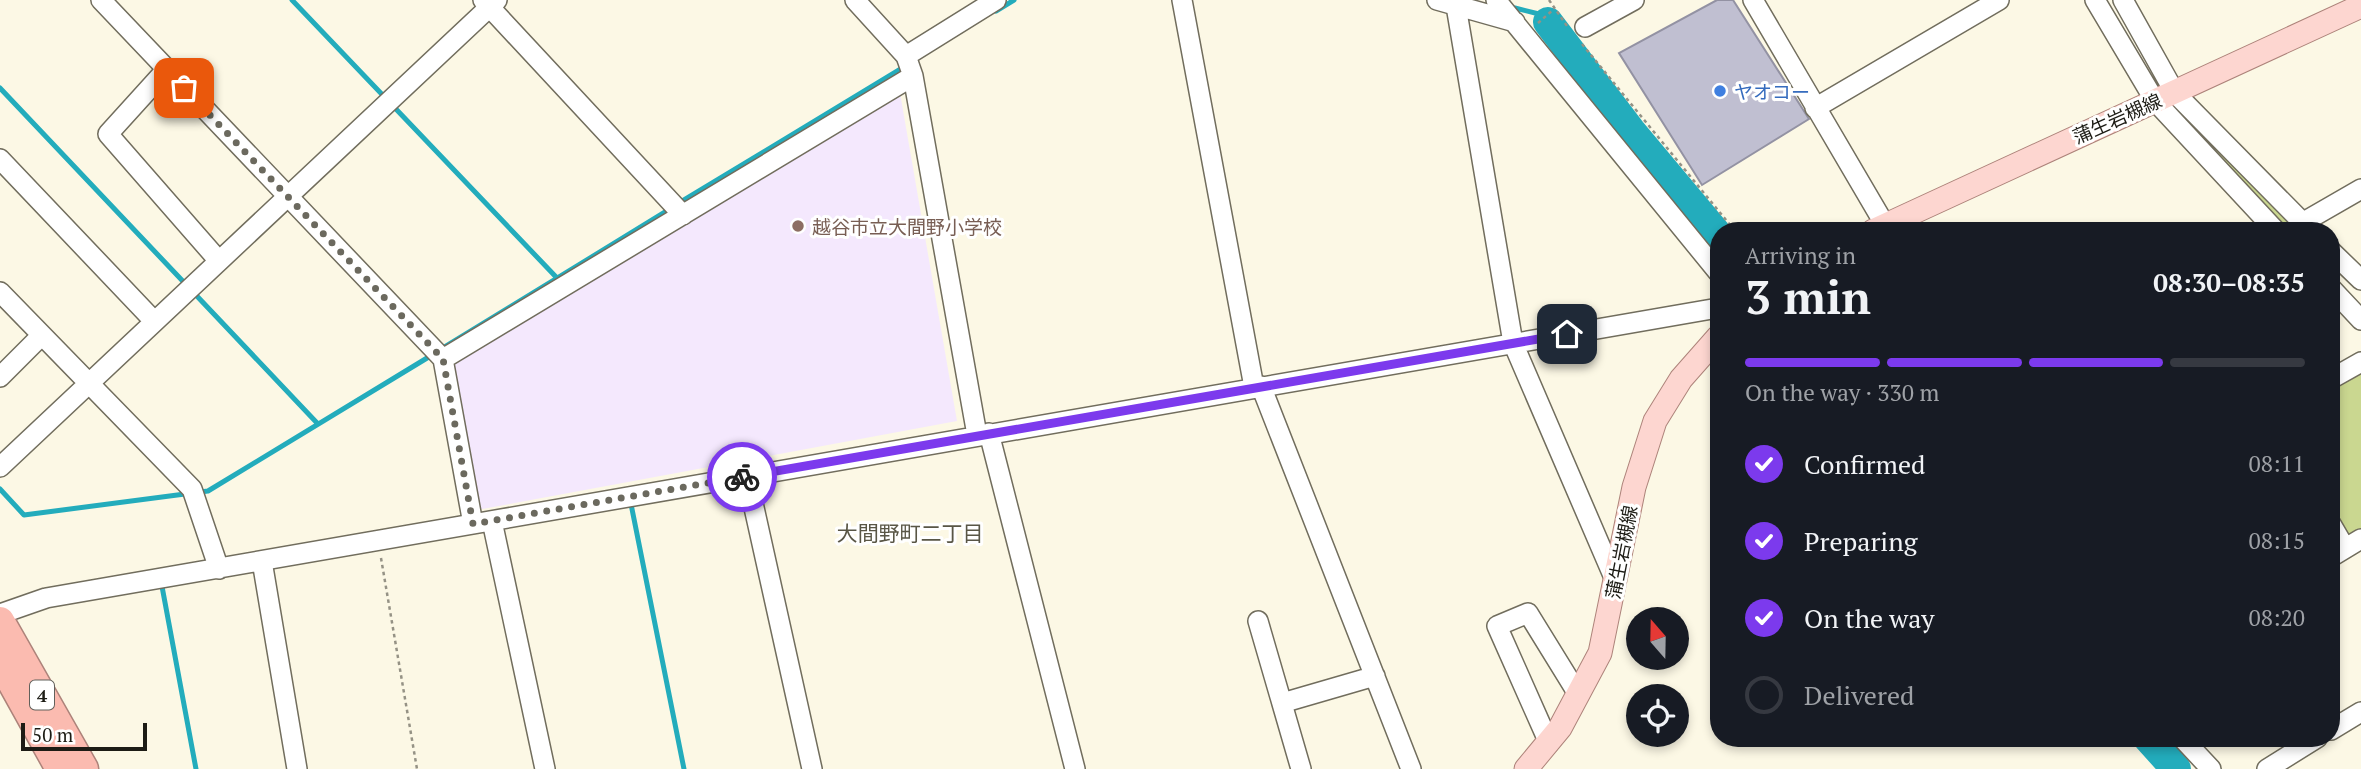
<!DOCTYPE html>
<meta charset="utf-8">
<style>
:root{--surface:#171b24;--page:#242831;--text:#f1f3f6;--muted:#9ea1a6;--line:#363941;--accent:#7c3aed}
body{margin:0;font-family:"PT Serif","Noto Sans JP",serif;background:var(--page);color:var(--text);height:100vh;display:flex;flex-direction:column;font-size:26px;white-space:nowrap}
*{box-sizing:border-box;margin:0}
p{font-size:23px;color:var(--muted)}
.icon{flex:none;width:38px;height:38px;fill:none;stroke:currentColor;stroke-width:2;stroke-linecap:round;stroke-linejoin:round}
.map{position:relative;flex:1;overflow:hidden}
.panel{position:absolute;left:1710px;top:222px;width:630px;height:525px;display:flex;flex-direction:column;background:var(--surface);border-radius:28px;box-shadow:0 4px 10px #0003}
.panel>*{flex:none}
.needle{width:46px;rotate:340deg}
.controls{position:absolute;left:1626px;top:607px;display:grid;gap:14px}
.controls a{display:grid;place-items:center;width:63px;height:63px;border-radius:50%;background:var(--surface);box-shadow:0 4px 10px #0003;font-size:35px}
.scale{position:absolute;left:21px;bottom:18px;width:126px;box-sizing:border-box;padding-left:7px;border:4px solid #1d1c15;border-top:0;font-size:19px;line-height:24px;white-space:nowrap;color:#1d1c15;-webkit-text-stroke:5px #fff;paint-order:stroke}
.pin{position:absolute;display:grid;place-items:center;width:60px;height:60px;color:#fff;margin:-30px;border-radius:14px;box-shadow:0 4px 10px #0006}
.courier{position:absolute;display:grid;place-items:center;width:70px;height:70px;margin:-35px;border:5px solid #7c3aed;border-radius:50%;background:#fff;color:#222;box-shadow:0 2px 9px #0007}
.headline em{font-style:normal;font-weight:700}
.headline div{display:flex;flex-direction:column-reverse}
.headline{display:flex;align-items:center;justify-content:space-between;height:119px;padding:0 35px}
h1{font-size:46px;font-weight:700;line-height:52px}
.bar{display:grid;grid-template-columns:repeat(4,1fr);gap:10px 7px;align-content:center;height:84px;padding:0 35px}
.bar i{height:9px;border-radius:5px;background:var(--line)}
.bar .selected{background:var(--accent)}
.bar p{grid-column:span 4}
ol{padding:0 35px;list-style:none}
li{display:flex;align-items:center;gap:21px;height:77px}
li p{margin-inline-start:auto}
li .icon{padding:7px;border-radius:50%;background:var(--accent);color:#fff;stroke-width:4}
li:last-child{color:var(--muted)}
li i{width:38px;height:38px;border:4px solid var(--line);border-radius:50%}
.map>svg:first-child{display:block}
</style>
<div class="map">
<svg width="2361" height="769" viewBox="0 0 2361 769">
<rect width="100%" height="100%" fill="#fcf8e5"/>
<path fill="#f4e8fd" d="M900,93L957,421L477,510L448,360Z"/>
<path fill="#cad790" d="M2186,113L2300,231H2288L2177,117Z
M2361,368V531L2348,539L2331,510V386Z"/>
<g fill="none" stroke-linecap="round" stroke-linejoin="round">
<path stroke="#23acbc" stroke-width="5" d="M292,0L557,278
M1515,8L1543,15
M996,11L1014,0
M0,88L318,424
M679,203L904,67
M443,348L670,209
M0,489L24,515L208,491L432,355
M630,499L684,769
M161,581L196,769"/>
<path stroke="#23acbc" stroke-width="30" d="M1548,22L1631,131L1718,235
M2148,738L2176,769"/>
</g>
<path fill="#c0bfd1" stroke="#9392a3" stroke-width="2" d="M1717,0H1733L1809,119L1702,185L1619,53Z"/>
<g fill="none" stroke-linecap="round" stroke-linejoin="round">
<g stroke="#716d5d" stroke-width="22">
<path id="minor" d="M101,0L443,359L473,524
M483,0L683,215
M855,0L906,56L913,76L977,435
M1182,0L1254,387
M1437,0L1515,22
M1496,0L1718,272
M1753,0L1885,225
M2095,0L2155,101L2276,231
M2123,0L2175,93L2311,231
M1456,6L1513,343L1615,580
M1585,27L1634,0
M906,56L996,0
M166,70L108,134L219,261
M1815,108L1999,0
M0,159L154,321
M2302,223L2361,189
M2331,251L2361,280
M2331,288L2361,320
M0,292L192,489L219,569
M443,359L913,76
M0,377L41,336
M2331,379L2361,362
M1261,386L1411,769
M989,433L1075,769
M0,467L497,0
M747,476L812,769
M492,521L545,769
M2331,524L2345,548
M2331,557L2361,539
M262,561L297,769
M0,614L46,598L1718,308
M1258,621L1301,769
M1282,703L1375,676
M2331,730L2361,712
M2182,738L2211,769
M1549,743L1497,626L1528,613L1578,694
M2267,769L2317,738"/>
</g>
<g stroke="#ad837a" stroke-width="25">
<path id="major" d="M1873,231L2361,6
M1526,769L1560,728L1600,653L1634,487L1655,421L1681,379L1718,337"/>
</g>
<g stroke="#ad837a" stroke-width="31">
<path id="highway" d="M0,621L84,769
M0,661L60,769"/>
</g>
<path stroke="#959285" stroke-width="2.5" stroke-dasharray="3.5 3.5" stroke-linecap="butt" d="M1549,0L1567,26
M1538,23L1554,9
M1582,44L1735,231
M381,558L417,769"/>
<use href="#minor" stroke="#fff" stroke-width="19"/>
<use href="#major" stroke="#fdd6d0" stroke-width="23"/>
<use href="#highway" stroke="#fbbbb0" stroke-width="28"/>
</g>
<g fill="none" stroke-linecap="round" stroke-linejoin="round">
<path stroke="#6b695e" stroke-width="7" stroke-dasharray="0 12.6" d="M184,88L443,359L473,524L742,477"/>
<path stroke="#7c3aed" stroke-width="9" d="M742,477L1567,334"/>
</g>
<circle fill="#3f7fe0" stroke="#fff" stroke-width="2.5" cx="1720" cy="91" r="7"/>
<circle fill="#8d6e63" stroke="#fff" stroke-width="2.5" cx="798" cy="226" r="7"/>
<g text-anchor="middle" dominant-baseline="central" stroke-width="6" stroke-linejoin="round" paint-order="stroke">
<rect fill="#fff" stroke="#61605b" stroke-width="2" x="30" y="680.5" width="24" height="29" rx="5"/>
<g font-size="18" font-weight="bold" fill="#1d1c15">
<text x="42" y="695">4</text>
</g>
<g font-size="19" fill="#366cbe" stroke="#fff" text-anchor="start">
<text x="1734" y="91">ヤオコー</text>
</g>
<g font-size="19" fill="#1d1c15" stroke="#fff">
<text transform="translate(2117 118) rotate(-24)">蒲生岩槻線</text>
<text transform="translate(1621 552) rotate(-79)">蒲生岩槻線</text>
</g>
<g font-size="19" fill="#785e54" stroke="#fff" text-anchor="start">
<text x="812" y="226">越谷市立大間野小学校</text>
</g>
<g font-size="21" fill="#595646" stroke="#fff">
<text x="910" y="533">大間野町二丁目</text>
</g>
</g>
</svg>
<div class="controls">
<a><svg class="needle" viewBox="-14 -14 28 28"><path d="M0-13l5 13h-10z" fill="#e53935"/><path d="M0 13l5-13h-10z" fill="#9ea1a6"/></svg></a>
<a><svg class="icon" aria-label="locate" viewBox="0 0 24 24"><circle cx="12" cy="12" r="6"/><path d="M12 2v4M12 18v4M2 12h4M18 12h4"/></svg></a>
</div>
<div class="scale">50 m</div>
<div class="pin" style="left:184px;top:88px;background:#ea580c"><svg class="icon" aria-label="bag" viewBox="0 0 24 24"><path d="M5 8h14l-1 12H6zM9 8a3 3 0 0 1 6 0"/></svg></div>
<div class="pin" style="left:1567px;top:334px;background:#1f2937"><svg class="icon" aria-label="home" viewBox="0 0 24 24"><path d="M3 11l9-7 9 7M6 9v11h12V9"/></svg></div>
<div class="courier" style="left:742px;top:477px"><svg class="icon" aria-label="bike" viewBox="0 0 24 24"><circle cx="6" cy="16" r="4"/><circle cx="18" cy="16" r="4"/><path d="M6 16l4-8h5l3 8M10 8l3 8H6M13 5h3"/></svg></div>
<section class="panel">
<div class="headline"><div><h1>3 min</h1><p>Arriving in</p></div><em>08:30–08:35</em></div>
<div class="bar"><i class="selected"></i><i class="selected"></i><i class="selected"></i><i></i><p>On the way · 330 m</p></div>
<ol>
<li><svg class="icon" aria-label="check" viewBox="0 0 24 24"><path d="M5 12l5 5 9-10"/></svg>Confirmed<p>08:11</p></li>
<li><svg class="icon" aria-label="check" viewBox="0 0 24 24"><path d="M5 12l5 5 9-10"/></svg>Preparing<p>08:15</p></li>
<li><svg class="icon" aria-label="check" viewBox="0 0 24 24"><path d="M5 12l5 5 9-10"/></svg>On the way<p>08:20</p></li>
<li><i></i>Delivered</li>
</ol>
</section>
</div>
